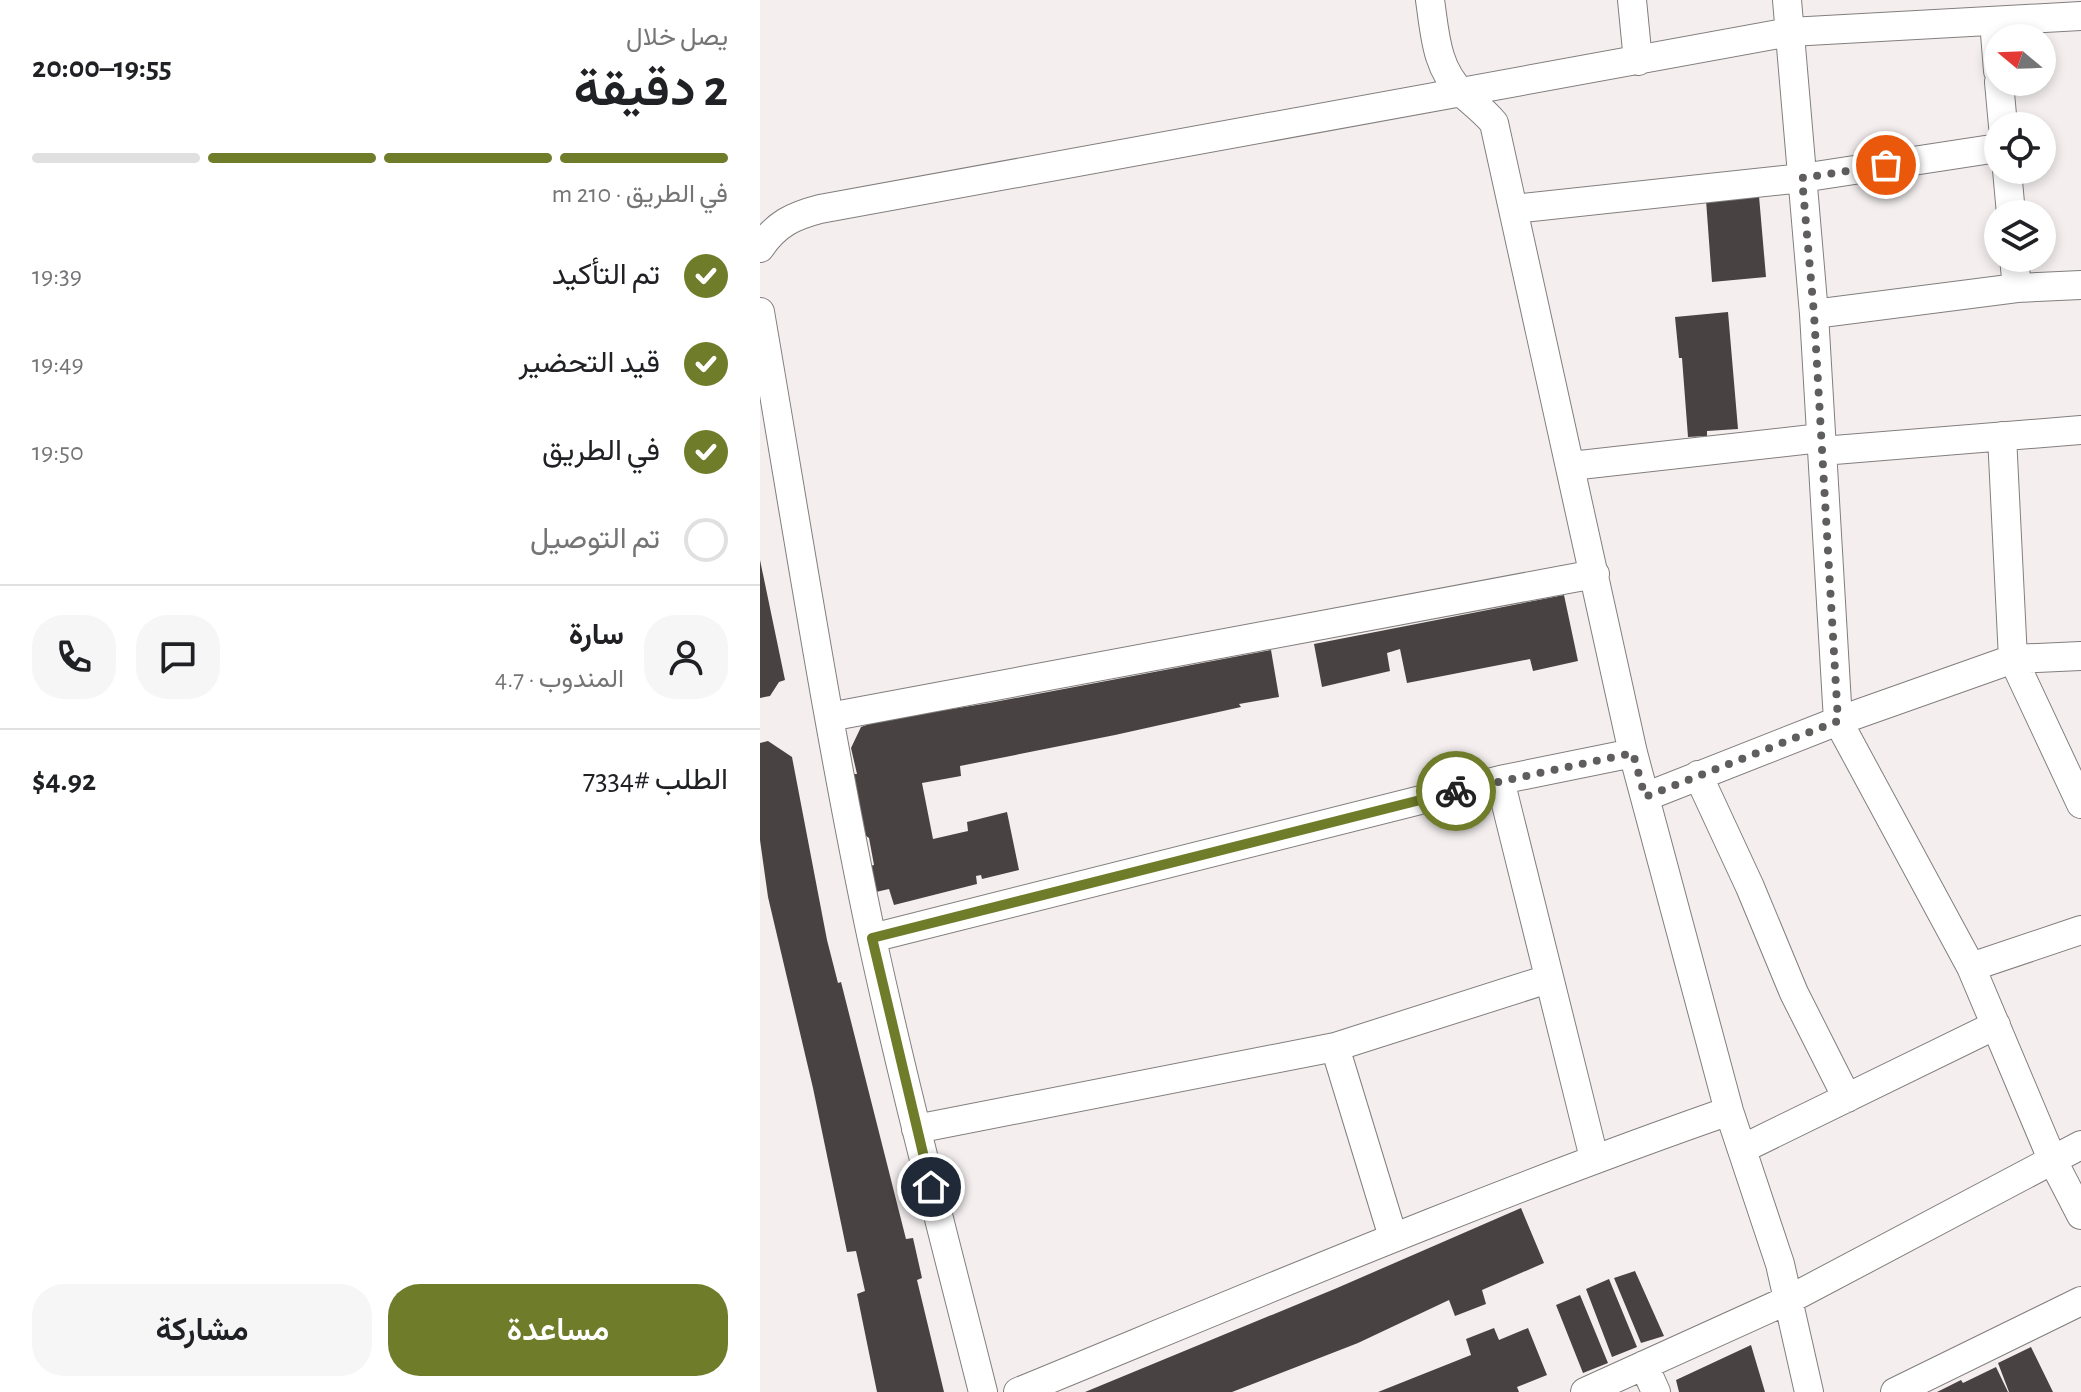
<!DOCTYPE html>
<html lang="ar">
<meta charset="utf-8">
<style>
:root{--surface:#fff;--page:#f6f6f6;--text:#202124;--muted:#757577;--line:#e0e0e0;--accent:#6f7c29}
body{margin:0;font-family:"Alegreya Sans",Vazirmatn,sans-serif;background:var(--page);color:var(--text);direction:rtl;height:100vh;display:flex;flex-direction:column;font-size:30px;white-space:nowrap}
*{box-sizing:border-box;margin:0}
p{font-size:26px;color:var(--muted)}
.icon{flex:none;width:44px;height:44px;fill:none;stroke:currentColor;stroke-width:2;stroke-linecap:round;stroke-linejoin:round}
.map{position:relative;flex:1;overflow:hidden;direction:ltr}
.details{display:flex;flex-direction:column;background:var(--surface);width:760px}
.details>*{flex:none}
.needle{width:52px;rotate:289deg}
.buttons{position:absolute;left:1224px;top:24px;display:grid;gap:16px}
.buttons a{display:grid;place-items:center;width:72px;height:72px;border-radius:50%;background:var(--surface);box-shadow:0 4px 12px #0003;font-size:40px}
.pin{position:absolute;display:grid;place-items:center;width:68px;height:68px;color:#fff;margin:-34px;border:4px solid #fff;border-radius:50%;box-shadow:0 2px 8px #0007}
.courier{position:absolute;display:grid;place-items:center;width:80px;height:80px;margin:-40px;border:6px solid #6f7c29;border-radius:50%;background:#fff;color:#222;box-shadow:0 2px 10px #0007}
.overview em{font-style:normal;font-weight:600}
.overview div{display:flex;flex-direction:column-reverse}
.overview{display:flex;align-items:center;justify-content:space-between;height:136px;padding:0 32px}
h1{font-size:52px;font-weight:600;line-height:60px}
.bar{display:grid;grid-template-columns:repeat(4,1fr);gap:12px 8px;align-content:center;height:96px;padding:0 32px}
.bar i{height:10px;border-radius:6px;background:var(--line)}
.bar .current{background:var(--accent)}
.bar p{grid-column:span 4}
.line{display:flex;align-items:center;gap:20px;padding:0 32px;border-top:2px solid var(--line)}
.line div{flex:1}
.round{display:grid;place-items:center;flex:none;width:84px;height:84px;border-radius:32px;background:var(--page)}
ol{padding:0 32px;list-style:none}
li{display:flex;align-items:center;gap:24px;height:88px}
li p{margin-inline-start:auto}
li .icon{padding:8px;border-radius:50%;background:var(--accent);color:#fff;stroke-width:4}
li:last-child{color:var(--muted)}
li i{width:44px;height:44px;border:4px solid var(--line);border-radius:50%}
.primary-button{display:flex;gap:16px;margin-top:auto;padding:16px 32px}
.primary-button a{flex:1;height:92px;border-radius:32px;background:var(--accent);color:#fff;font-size:32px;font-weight:600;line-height:92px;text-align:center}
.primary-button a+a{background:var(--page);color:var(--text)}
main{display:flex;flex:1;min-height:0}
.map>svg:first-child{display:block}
</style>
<main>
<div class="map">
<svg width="1321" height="1392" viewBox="0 0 1321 1392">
<rect width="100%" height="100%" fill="#f4eeef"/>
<path fill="#484342" d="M999,196L1006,277L952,282L946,200Z
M968,312L978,429L947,431V436L928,437L922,358H919L915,317Z
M0,560L25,680L19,682L10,696L0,698Z
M804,595L818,661L773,671L770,659L647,683L640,649L627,653L630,671L562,687L554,644Z
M511,650L519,697L479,704L481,707L355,735L200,766L201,776L162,783L173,839L208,831L207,822L247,812L259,870L222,879L221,875L216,876L217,884L134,905L129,889L116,892L110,866L114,865L109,838L106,836L93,774H97L91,748L101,727L117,721L229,703Z
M8,741L32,757L67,940L78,983L81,982L146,1239L153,1238L162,1278L157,1280L184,1392H117L97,1294L105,1291L96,1251L87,1252L53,1088L8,897L0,840V743Z
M761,1208L784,1263L722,1290L726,1304L695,1316L689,1300L598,1343L472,1392H325L577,1288Z
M875,1271L904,1336L881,1343L854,1278Z
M849,1279L877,1347L852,1357L826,1289Z
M820,1295L848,1363L823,1373L796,1305Z
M734,1328L739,1340L768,1328L787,1375L757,1387L759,1392H618L711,1355L706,1339Z
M991,1345L1005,1392H919L916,1380Z
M1271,1347L1293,1392H1249L1238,1363Z
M1236,1367L1248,1392H1177L1201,1380L1203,1383Z"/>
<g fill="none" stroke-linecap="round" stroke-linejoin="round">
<g stroke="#837e7e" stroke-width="30">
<path id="minor" d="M670,0C675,34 676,68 702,93C713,103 724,111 734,123L873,753L969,1111L1020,1264L1049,1392
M872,0L878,61
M1027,0L1054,314L1078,721L1211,967L1292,1159L1321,1215
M1234,21L1238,71
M1239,82L1243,126
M1247,170L1251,214
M753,209L1042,178L1238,148
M0,248C16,224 33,216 60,209L1030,32L1321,16
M1254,258L1257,288
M0,312C36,521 68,731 112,939C145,1091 185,1241 223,1392
M1054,314L1257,288L1321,285
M1242,436L1253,659L1321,804
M1062,451L1321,430
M811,466L1061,438
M69,717L835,574
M938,775L990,887L1034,993L1087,1098
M740,780L834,1158
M885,797L1078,721L1253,659L1321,656
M112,938L740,780L873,753
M1211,967L1321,930
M575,1047L633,1237
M156,1129L575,1047L788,979
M982,1149L1236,1025
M884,1365L896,1392
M258,1392C494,1295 728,1195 969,1111
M825,1392L1030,1299L1321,1145
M1135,1392L1321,1301"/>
</g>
<use href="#minor" stroke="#fff" stroke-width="28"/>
</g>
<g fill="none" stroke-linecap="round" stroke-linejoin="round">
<path stroke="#605d5d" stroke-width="8" stroke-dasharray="0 14.4" d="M696,791L873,753L885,797L1078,721L1054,314L1042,178L1126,165"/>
<path stroke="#6f7c29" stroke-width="10" d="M171,1187L112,938L696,791"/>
</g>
</svg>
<div class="buttons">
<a><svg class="needle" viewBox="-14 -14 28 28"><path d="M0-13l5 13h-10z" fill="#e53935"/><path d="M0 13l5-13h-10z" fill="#757577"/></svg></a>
<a><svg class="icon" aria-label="locate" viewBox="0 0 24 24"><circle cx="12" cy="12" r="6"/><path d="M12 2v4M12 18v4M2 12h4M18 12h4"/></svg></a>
<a><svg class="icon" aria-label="layers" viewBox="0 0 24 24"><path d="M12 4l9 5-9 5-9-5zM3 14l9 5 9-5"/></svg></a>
</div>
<div class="pin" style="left:1126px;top:165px;background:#ea580c"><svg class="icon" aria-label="bag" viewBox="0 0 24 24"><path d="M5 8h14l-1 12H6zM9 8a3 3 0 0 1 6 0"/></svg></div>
<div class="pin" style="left:171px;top:1187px;background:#1f2937"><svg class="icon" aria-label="home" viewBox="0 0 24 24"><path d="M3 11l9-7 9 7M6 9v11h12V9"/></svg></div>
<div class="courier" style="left:696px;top:791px"><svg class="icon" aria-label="bike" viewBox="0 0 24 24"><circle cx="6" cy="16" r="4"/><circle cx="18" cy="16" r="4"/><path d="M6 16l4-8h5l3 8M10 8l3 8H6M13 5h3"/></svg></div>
</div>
<section class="details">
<div class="overview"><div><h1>2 دقيقة</h1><p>يصل خلال</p></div><em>19:55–20:00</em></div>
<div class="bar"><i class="current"></i><i class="current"></i><i class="current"></i><i></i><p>في الطريق · 210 m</p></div>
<ol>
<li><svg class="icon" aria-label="check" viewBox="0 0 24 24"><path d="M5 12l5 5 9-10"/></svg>تم التأكيد<p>19:39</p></li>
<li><svg class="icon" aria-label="check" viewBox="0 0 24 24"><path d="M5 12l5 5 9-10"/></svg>قيد التحضير<p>19:49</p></li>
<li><svg class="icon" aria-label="check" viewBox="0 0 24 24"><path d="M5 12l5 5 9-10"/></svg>في الطريق<p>19:50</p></li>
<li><i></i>تم التوصيل</li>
</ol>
<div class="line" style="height:144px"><a class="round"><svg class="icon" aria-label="person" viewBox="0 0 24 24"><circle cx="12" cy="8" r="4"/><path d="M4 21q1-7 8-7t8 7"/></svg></a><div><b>سارة</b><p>المندوب · 4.7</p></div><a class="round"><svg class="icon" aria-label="chat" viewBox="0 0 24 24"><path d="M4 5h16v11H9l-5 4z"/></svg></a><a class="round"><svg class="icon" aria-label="phone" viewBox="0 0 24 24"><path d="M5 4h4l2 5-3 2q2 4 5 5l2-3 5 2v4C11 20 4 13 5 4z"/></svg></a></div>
<div class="line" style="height:104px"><div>الطلب #7334</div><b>$4.92</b></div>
<div class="primary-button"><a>مساعدة</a><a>مشاركة</a></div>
</section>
</main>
